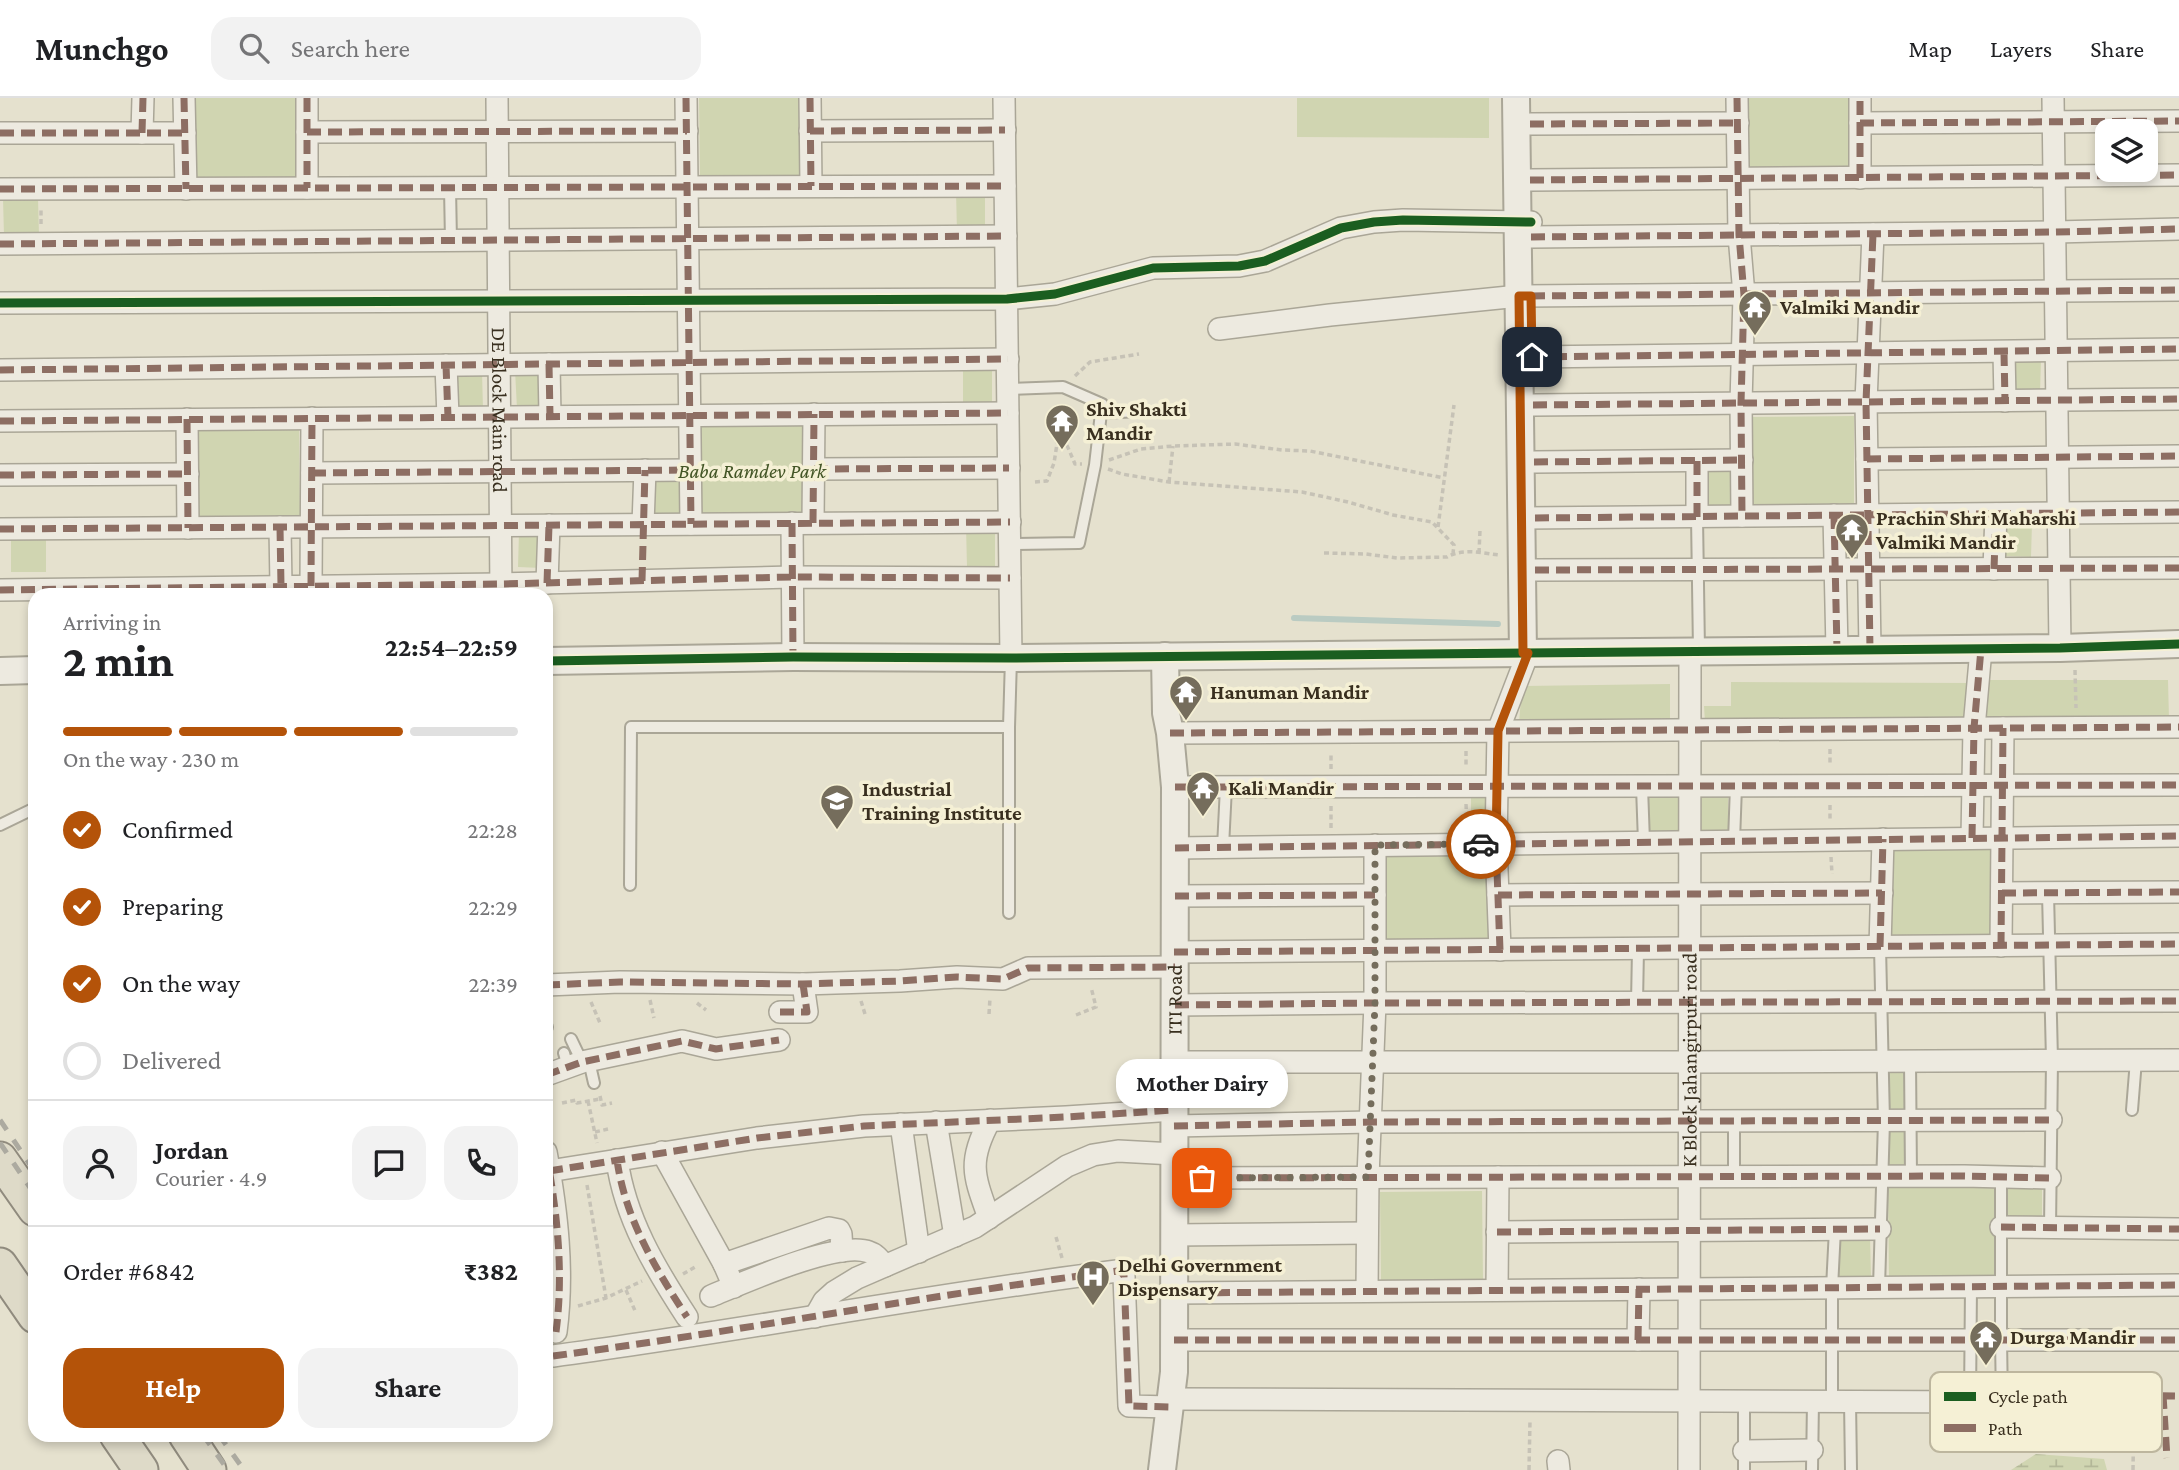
<!DOCTYPE html>
<meta charset="utf-8">
<style>
:root{--surface:#fff;--page:#f2f2f2;--text:#202124;--muted:#757577;--line:#e0e0e0;--accent:#b45309}
body{margin:0;font-family:"Crimson Pro",serif;background:var(--page);color:var(--text);height:100vh;display:flex;flex-direction:column;font-size:26px;white-space:nowrap}
*{box-sizing:border-box;margin:0}
p{font-size:23px;color:var(--muted)}
.icon{flex:none;width:38px;height:38px;fill:none;stroke:currentColor;stroke-width:2;stroke-linecap:round;stroke-linejoin:round}
.map{position:relative;flex:1;overflow:hidden}
.sheet{position:absolute;left:28px;top:490px;width:525px;height:854px;display:flex;flex-direction:column;background:var(--surface);border-radius:21px;box-shadow:0 4px 10px #0003}
.sheet>*{flex:none}
.buttons{position:absolute;left:2095px;top:21px;display:grid;gap:14px}
.buttons a{display:grid;place-items:center;width:63px;height:63px;border-radius:14px;background:var(--surface);box-shadow:0 4px 10px #0003;font-size:35px}
.pin{position:absolute;display:grid;place-items:center;width:60px;height:60px;color:#fff;margin:-30px;border-radius:14px;box-shadow:0 4px 10px #0006}
.courier{position:absolute;display:grid;place-items:center;width:70px;height:70px;margin:-35px;border:5px solid #b45309;border-radius:50%;background:#fff;color:#222;box-shadow:0 2px 9px #0007}
.bubble{position:absolute;height:49px;border-radius:21px;background:var(--surface);box-shadow:0 4px 10px #0003;font-size:23px;font-weight:700;line-height:49px;text-align:center}
.headline em{font-style:normal;font-weight:700}
.headline div{display:flex;flex-direction:column-reverse}
.headline{display:flex;align-items:center;justify-content:space-between;height:119px;padding:0 35px}
h1{font-size:46px;font-weight:700;line-height:52px}
.bar{display:grid;grid-template-columns:repeat(4,1fr);gap:10px 7px;align-content:center;height:84px;padding:0 35px}
.bar i{height:9px;border-radius:5px;background:var(--line)}
.bar .selected{background:var(--accent)}
.bar p{grid-column:span 4}
.line{display:flex;align-items:center;gap:18px;padding:0 35px;border-top:2px solid var(--line)}
.line div{flex:1}
.round{display:grid;place-items:center;flex:none;width:74px;height:74px;border-radius:21px;background:var(--page)}
ol{padding:0 35px;list-style:none}
li{display:flex;align-items:center;gap:21px;height:77px}
li p{margin-inline-start:auto}
li .icon{padding:7px;border-radius:50%;background:var(--accent);color:#fff;stroke-width:4}
li:last-child{color:var(--muted)}
li i{width:38px;height:38px;border:4px solid var(--line);border-radius:50%}
.primary-button{display:flex;gap:14px;margin-top:auto;padding:14px 35px}
.primary-button a{flex:1;height:80px;border-radius:21px;background:var(--accent);color:#fff;font-size:28px;font-weight:700;line-height:80px;text-align:center}
.primary-button a+a{background:var(--page);color:var(--text)}
header{display:flex;align-items:center;gap:42px;box-sizing:border-box;height:98px;padding:0 35px;background:var(--surface);border-bottom:2px solid var(--line)}
header strong{font-size:33px}
nav{display:flex;gap:38px;margin-inline-start:auto;font-size:24px}
.search{width:490px;height:63px;background:var(--page);display:flex;align-items:center;gap:18px;box-sizing:border-box;padding:0 24px;border-radius:21px;color:var(--muted);font-size:26px}
.map>svg:first-child{display:block}
</style>
<header>
<strong>Munchgo</strong>
<div class="search"><svg class="icon" aria-label="search" viewBox="0 0 24 24"><circle cx="10" cy="10" r="6"/><path d="M15 15l6 6"/></svg>Search here</div>
<nav><a>Map</a><a>Layers</a><a>Share</a></nav>
</header>
<div class="map">
<svg width="2179" height="1372" viewBox="0 0 2179 1372">
<defs>
<pattern id="wetland-marsh" width="20" height="14" patternUnits="userSpaceOnUse" patternTransform="scale(1.75)"><rect width="20" height="14" fill="#d0d5b1"/><path d="M1 5h8M5 5V1M11 12h8M15 12V8" fill="none" stroke="#b3b798"/></pattern>
</defs>
<rect width="100%" height="100%" fill="#e5e1ce"/>
<path fill="url(#wetland-marsh)" d="M2036,1356L2104,1361L2107,1372H2011Z"/>
<path fill="#d0d5b1" d="M195,0H297L298,80L196,81Z
M699,0H801L802,78H700Z
M1297,0H1489V40L1297,39Z
M1748,0H1850L1851,70L1749,71Z
M956,93H985V133L957,134Z
M3,100H38L39,138H4Z
M2015,260L2041,261L2040,295L2014,294Z
M963,268H992V308H963Z
M515,272H546L547,310L517,311Z
M482,273L483,312H453L451,274Z
M1854,318V407L1752,408L1751,319Z
M700,328H802L803,417H701Z
M299,329L300,418L198,419L197,330Z
M1704,367H1736V412H1704Z
M651,379H681V416H651Z
M2006,424L2032,425L2031,459L2005,458Z
M966,428H995V468L967,469Z
M519,434L542,435V470L518,469Z
M11,435H46V474H11Z
M1988,582H2168L2169,621L1981,622Z
M1731,584L1971,585V624H1705L1704,608H1731Z
M1670,586V624L1519,625L1522,588Z
M1471,694H1493L1494,741H1471Z
M1648,695H1678V733H1648Z
M1699,697H1728V735H1699Z
M1992,751L1993,840L1891,841L1890,752Z
M1491,755L1492,844L1382,845L1381,756Z
M1907,967V1015L1885,1016V968Z
M1884,1030H1906L1907,1075H1885Z
M2002,1084H2042V1124L2002,1123Z
M1888,1086H1995L1997,1180H1889Z
M1482,1093L1483,1182L1381,1183L1380,1094Z
M1870,1138L1871,1180H1839L1838,1139Z"/>
<g fill="none" stroke-linecap="round" stroke-linejoin="round">
<path stroke="#bacbc2" stroke-width="6" d="M1294,520L1498,526
M546,532H550"/>
<g stroke="#aaa697" stroke-width="14">
<path id="service" d="M450,90L451,143
M1008,291L1063,289L1102,306L1095,367L1079,445L1010,446
M1101,315L1139,313
M1697,419L1699,553
M1642,689L1644,744
M0,727L35,710
M1734,743L1736,688
M1223,749L1226,689
M630,787L631,629H1009
M2048,795L2052,962L2050,1130
M1009,815V629L1011,560
M1637,905L1638,851
M546,929H547
M571,941L582,964
M564,955L568,969
M589,963L594,985
M1910,963L1911,1078
M2132,1012L2136,962
M1734,1024V1079
M2001,1078V1241L2002,1304
M1879,1189L1884,1023L1880,849
M1832,1302V1190L1835,1131
M1744,1303V1372
M1850,1303L1851,1372
M1970,1303L1971,1188
M1812,1372L1813,1303"/>
</g>
<g stroke="#aaa697" stroke-width="24">
<g id="minor">
<path d="M184,0L186,91"/>
<path d="M307,0V90"/>
<path id="s1" d="M497,0L501,497"/>
<path d="M686,0L691,426"/>
<path d="M810,0L811,88"/>
<path d="M1004,0L1011,560"/>
<path d="M1737,0L1739,137L1744,197L1741,305L1742,418"/>
<path d="M2053,0L2060,550"/>
<path d="M1860,25L2179,23"/>
<path d="M1530,26L1738,25"/>
<path d="M810,33L1005,32"/>
<path d="M307,34L687,33"/>
<path d="M0,35H185"/>
<path d="M142,35L143,0"/>
<path d="M1860,80V0"/>
<path d="M1530,82L2179,77"/>
<path d="M0,91L1005,88"/>
<path d="M1531,139L2055,134L2179,131"/>
<path d="M0,146L1006,138"/>
<path d="M0,205L1007,201L1055,196L1153,170L1239,168L1265,163L1341,130L1374,124L1403,122L1531,124"/>
<path d="M1219,231L1330,217L1519,198L2179,192"/>
<path d="M2004,254L2005,303"/>
<path d="M1532,259L2179,251"/>
<path d="M549,266L550,318"/>
<path d="M446,267L448,319"/>
<path d="M0,272L1008,261"/>
<path d="M1533,307L2179,301"/>
<path d="M187,321L188,430"/>
<path d="M0,323L1008,315"/>
<path d="M1867,361L2179,358"/>
<path d="M1697,363V419"/>
<path d="M1534,364L1742,362"/>
<path d="M814,371L1009,370"/>
<path d="M312,375L690,372"/>
<path d="M0,377L188,376"/>
<path d="M1834,417L1837,552"/>
<path d="M1522,420L2179,414"/>
<path d="M792,425L793,559"/>
<path d="M813,425L814,316"/>
<path d="M643,426L645,372"/>
<path d="M280,429L281,488"/>
<path d="M0,431L1010,424"/>
<path d="M1994,471L1996,416"/>
<path d="M1535,472L2179,470"/>
<path d="M547,485L549,427"/>
<path d="M311,488L312,320"/>
<path d="M0,492L501,486L792,479L1010,480"/>
<path d="M1870,552L1866,304L1873,136"/>
<path d="M1170,635L2179,629"/>
<path d="M1175,689L2179,687"/>
<path d="M1972,740L1974,630L1981,551"/>
<path d="M1175,750L2179,738"/>
<path d="M2002,795L2179,794"/>
<path d="M1498,797L1882,795"/>
<path d="M1175,798L1375,797"/>
<path d="M2001,848L2003,630"/>
<path d="M1880,849L1883,741"/>
<path d="M1500,852L1496,746L1498,633L1528,555"/>
<path d="M1174,854L2179,846"/>
<path d="M546,887L620,884L803,886L900,883L957,879L1003,881L1028,870L1175,869"/>
<path d="M1175,907L1375,905L2179,903"/>
<path d="M780,914H807L803,886"/>
<path d="M1174,964H1689L2179,962"/>
<path d="M546,977L582,964L682,943L716,951L779,942"/>
<path d="M936,1024L955,1138"/>
<path d="M901,1026L919,1154"/>
<path d="M1174,1028L1372,1024L2051,1022"/>
<path d="M546,1054C557,1114 564,1173 556,1234"/>
<path d="M662,1054L724,1166L734,1189"/>
<path d="M617,1062C625,1120 655,1170 687,1219"/>
<path d="M549,1073L757,1040L864,1028L1066,1019L1174,1012"/>
<path d="M1174,1080L1964,1078L2050,1080"/>
<path d="M989,1120C974,1078 967,1064 990,1022"/>
<path d="M2001,1129L2179,1131"/>
<path d="M1497,1134L1880,1131"/>
<path d="M1174,1137L1367,1135"/>
<path d="M724,1166L829,1130L839,1132L841,1136L842,1153"/>
<path d="M1497,1192L1498,1079"/>
<path d="M1367,1193L1368,1079L1375,905V747"/>
<path d="M1174,1195L2179,1187"/>
<path d="M711,1198C743,1185 838,1142 869,1154C876,1156 880,1162 885,1168"/>
<path d="M815,1219L824,1203L834,1194L857,1180L975,1129L1067,1068L1093,1057L1118,1053L1174,1056"/>
<path d="M1174,1242H2179"/>
<path d="M1638,1242L1639,1191"/>
<path d="M553,1258C741,1233 928,1197 1117,1173L1121,1174L1124,1178L1129,1308L1170,1309"/>
<path d="M1171,1301L2002,1304L2056,1297H2115"/>
<path d="M1744,1353L1812,1352"/>
<path d="M1558,1363L1559,1372"/>
<path id="s2" d="M1689,1372L1690,553"/>
</g>
</g>
<g stroke="#aaa697" stroke-width="30">
<g id="tertiary">
<path d="M1516,0L1523,555"/>
<path d="M546,563L793,559L1011,560L2060,550L2179,546"/>
<path d="M0,573L35,572"/>
<path id="s3" d="M1162,1372L1174,1274L1175,689L1170,635L1166,615L1165,558"/>
</g>
</g>
<g stroke="#908b7e" stroke-width="37">
<path id="trunk" d="M0,1061L35,1111
M0,1167L35,1218
M117,1337L141,1372
M186,1337L209,1372"/>
</g>
<path stroke="#c6c2b6" stroke-width="3.5" stroke-dasharray="5 3.5" stroke-linecap="butt" d="M41,126V109
M1075,278L1090,264L1139,256
M1060,306V331L1075,366H1082
M1109,362L1141,351L1173,348L1235,346L1282,352L1310,353L1444,380
M1108,371L1122,376L1169,384L1302,394L1348,404L1393,417L1432,424L1454,447L1453,455
M1035,384L1047,383L1054,365L1059,333
M1169,384L1173,348
M1438,429L1454,307
M1324,455L1366,456L1397,460L1447,459C1462,450 1483,455 1499,457
M1479,455L1480,432
M2075,572L2076,610
M1830,651V668
M1466,653V670
M1331,671V654
M1466,706L1467,729
M1830,707V724
M1331,730V706
M1831,759L1832,776
M650,902L654,920
M861,903L865,916
M591,904L600,925
M697,905L706,912
M989,916L990,900
M1076,917L1096,909L1091,889
M600,998L602,1007L612,1005
M588,1003L597,1045
M562,1005L576,1002L577,1005L600,1001
M595,1034L608,1031
M587,1087L606,1200
M1056,1139L1062,1160
M683,1176L695,1169
M626,1192L636,1215
M578,1208L606,1200L642,1183
M1529,1372L1530,1322
M2133,1372L2134,1303"/>
<use href="#service" stroke="#edeae0" stroke-width="10"/>
<use href="#minor" stroke="#edeae0" stroke-width="21"/>
<use href="#tertiary" stroke="#edeae0" stroke-width="26"/>
<use href="#trunk" stroke="#dedac8" stroke-width="33"/>
<path stroke="#acaaa0" stroke-width="5" stroke-dasharray="12 12" stroke-linecap="butt" d="M0,1022L35,1074
M0,1045L35,1097
M203,1337L228,1372
M219,1337L244,1372"/>
<path stroke="#8d6e63" stroke-width="7" stroke-dasharray="14 7" stroke-linecap="butt" d="M184,0L186,91
M307,0V90
M686,0L691,426
M810,0L811,88
M1737,0L1739,137L1744,197L1741,305L1742,418
M1860,25L2179,23
M1530,26L1738,25
M810,33L1005,32
M307,34L687,33
M0,35H185
M142,35L143,0
M1860,80V0
M1530,82L2179,77
M0,91L1005,88
M1531,139L2055,134L2179,131
M0,146L1006,138
M1531,198L2179,192
M2004,254L2005,303
M1532,259L2179,251
M549,266L550,318
M446,267L448,319
M0,272L1008,261
M1533,307L2179,301
M187,321L188,430
M0,323L1008,315
M1867,361L2179,358
M1697,363V419
M1534,364L1742,362
M814,371L1009,370
M312,375L690,372
M0,377L188,376
M1834,417L1837,552
M1535,420L2179,414
M792,425L793,559
M813,425L814,316
M280,429L281,488
M0,431L1010,424
M1994,471L1996,416
M1535,472L2179,470
M642,483L645,372
M547,485L549,427
M311,488L312,320
M0,492L501,486L792,479L1010,480
M1870,552L1866,304L1873,136
M1170,635L2179,629
M1175,689L2179,687
M1972,740L1974,630L1981,551
M1175,750L2179,738
M2002,795L2179,794
M1498,797L1882,795
M1175,798L1375,797
M2001,848L2003,630
M1880,849L1883,741
M1500,852L1496,746L1498,633L1528,555
M1174,854L2179,846
M546,887L620,884L803,886L900,883L957,879L1003,881L1028,870L1175,869
M1175,907L1375,905L2179,903
M780,914H807L803,886
M546,977L582,964L682,943L716,951L779,942
M1174,1028L1372,1024L2051,1022
M546,1054C557,1114 564,1173 556,1234
M617,1062C625,1120 655,1170 687,1219
M549,1073L757,1040L864,1028L1066,1019L1174,1012
M1174,1080L1964,1078L2050,1080
M2001,1129L2179,1131
M1497,1134L1880,1131
M1174,1195L2179,1187
M1174,1242H2179
M1638,1242L1639,1191
M553,1258C741,1233 928,1197 1117,1173L1121,1174L1124,1178L1129,1308L1170,1309
M2056,1297L2054,1320L2065,1321V1326L2071,1327V1338
M2163,1297L2167,1360
M2114,1314L2115,1297L2179,1298
M2125,1323L2135,1322"/>
<g stroke="#f5f0d5" stroke-width="13">
<path id="cycleway" d="M0,205L1007,201L1055,196L1153,170L1239,168L1265,163L1341,130L1374,124L1403,122L1531,124
M546,563L793,559L1011,560L2060,550L2179,546"/>
</g>
<use href="#cycleway" stroke="#1b5e20" stroke-width="9"/>
</g>
<g fill="none" stroke-linecap="round" stroke-linejoin="round">
<path stroke="#756d5c" stroke-width="7" stroke-dasharray="0 12.6" d="M1202,1080L1368,1079L1375,905V747L1481,746"/>
<path stroke="#b45309" stroke-width="9" d="M1481,746H1496L1498,633L1528,555H1523L1519,198H1531L1532,259"/>
</g>
<defs>
<g id="temple-pin" transform="scale(1.75)"><path d="M0 17L-7.5 6A9.5 9.5 0 1 1 7.5 6Z" fill="#756d5c" stroke="#f5f0d5"/><path d="M0-6L5-2H3V0L6.5 2.5H4V6H1.5V3h-3V6H-4V2.5H-6.5L-3 0V-2H-5Z" fill="#fff"/></g>
<g id="university-pin" transform="scale(1.75)"><path d="M0 17L-7.5 6A9.5 9.5 0 1 1 7.5 6Z" fill="#756d5c" stroke="#f5f0d5"/><path d="M0-5L7-2L0 1L-7-2ZM-4 1L0 2.5L4 1V4Q0 6-4 4Z" fill="#fff"/></g>
<g id="hospital-pin" transform="scale(1.75)"><path d="M0 17L-7.5 6A9.5 9.5 0 1 1 7.5 6Z" fill="#756d5c" stroke="#f5f0d5"/><path d="M-5-5h3v3.5h4V-5h3V5h-3V1.5h-4V5h-3Z" fill="#fff"/></g>
</defs>
<g fill-rule="evenodd">
<use href="#temple-pin" x="1755" y="209"/>
<use href="#temple-pin" x="1062" y="323"/>
<use href="#temple-pin" x="1852" y="432"/>
<use href="#temple-pin" x="1186" y="594"/>
<use href="#temple-pin" x="1203" y="690"/>
<use href="#university-pin" x="837" y="703"/>
<use href="#hospital-pin" x="1093" y="1179"/>
<use href="#temple-pin" x="1986" y="1239"/>
</g>
<g text-anchor="middle" dominant-baseline="central" stroke-width="7" stroke-linejoin="round" paint-order="stroke">
<g font-size="21" font-weight="bold" fill="#392f1f" stroke="#f5f0d5" text-anchor="start">
<text x="1780" y="209">Valmiki Mandir</text>
<text x="1086" y="311">Shiv Shakti<tspan x="1086" dy="24">Mandir</tspan></text>
<text x="1876" y="420">Prachin Shri Maharshi<tspan x="1876" dy="24">Valmiki Mandir</tspan></text>
<text x="1210" y="594">Hanuman Mandir</text>
<text x="1228" y="690">Kali Mandir</text>
<text x="862" y="691">Industrial<tspan x="862" dy="24">Training Institute</tspan></text>
<text x="1118" y="1167">Delhi Government<tspan x="1118" dy="24">Dispensary</tspan></text>
<text x="2010" y="1239">Durga Mandir</text>
</g>
<g font-size="21" fill="#392f1f" stroke="#f5f0d5">
<text stroke="none"><textPath href="#s1" startOffset="312">DE Block Main road</textPath></text>
<text stroke="none"><textPath href="#s3" startOffset="471">ITI Road</textPath></text>
<text stroke="none"><textPath href="#s2" startOffset="410">K Block Jahangirpuri road</textPath></text>
</g>
<g font-size="21" font-style="italic" fill="#435526" stroke="#f5f0d5">
<text x="752" y="373">Baba Ramdev Park</text>
</g>
</g>
<rect x="1930" y="1274" width="232" height="80" rx="10" fill="#f5f0d5" stroke="#bdb69e" stroke-width="2"/>
<rect x="1944" y="1294" width="32" height="9" fill="#1b5e20"/>
<rect x="1944" y="1326" width="32" height="8" fill="#8d6e63"/>
<g font-size="19" fill="#392f1f">
<text x="1988" y="1305">Cycle path</text>
<text x="1988" y="1337">Path</text>
</g>
</svg>
<div class="buttons">
<a><svg class="icon" aria-label="layers" viewBox="0 0 24 24"><path d="M12 4l9 5-9 5-9-5zM3 14l9 5 9-5"/></svg></a>
</div>
<div class="pin" style="left:1202px;top:1080px;background:#ea580c"><svg class="icon" aria-label="bag" viewBox="0 0 24 24"><path d="M5 8h14l-1 12H6zM9 8a3 3 0 0 1 6 0"/></svg></div>
<div class="pin" style="left:1532px;top:259px;background:#1f2937"><svg class="icon" aria-label="home" viewBox="0 0 24 24"><path d="M3 11l9-7 9 7M6 9v11h12V9"/></svg></div>
<div class="courier" style="left:1481px;top:746px"><svg class="icon" aria-label="car" viewBox="0 0 24 24"><path d="M5 17H2v-5l4-1 3-4h7l3 4 3 1v5h-3M9 17h6M6 11h13"/><circle cx="7" cy="17" r="2"/><circle cx="17" cy="17" r="2"/></svg></div>
<div class="bubble" style="left:1116px;top:961px;width:172px">Mother Dairy</div>
<section class="sheet">
<div class="headline"><div><h1>2 min</h1><p>Arriving in</p></div><em>22:54–22:59</em></div>
<div class="bar"><i class="selected"></i><i class="selected"></i><i class="selected"></i><i></i><p>On the way · 230 m</p></div>
<ol>
<li><svg class="icon" aria-label="check" viewBox="0 0 24 24"><path d="M5 12l5 5 9-10"/></svg>Confirmed<p>22:28</p></li>
<li><svg class="icon" aria-label="check" viewBox="0 0 24 24"><path d="M5 12l5 5 9-10"/></svg>Preparing<p>22:29</p></li>
<li><svg class="icon" aria-label="check" viewBox="0 0 24 24"><path d="M5 12l5 5 9-10"/></svg>On the way<p>22:39</p></li>
<li><i></i>Delivered</li>
</ol>
<div class="line" style="height:126px"><a class="round"><svg class="icon" aria-label="person" viewBox="0 0 24 24"><circle cx="12" cy="8" r="4"/><path d="M4 21q1-7 8-7t8 7"/></svg></a><div><b>Jordan</b><p>Courier · 4.9</p></div><a class="round"><svg class="icon" aria-label="chat" viewBox="0 0 24 24"><path d="M4 5h16v11H9l-5 4z"/></svg></a><a class="round"><svg class="icon" aria-label="phone" viewBox="0 0 24 24"><path d="M5 4h4l2 5-3 2q2 4 5 5l2-3 5 2v4C11 20 4 13 5 4z"/></svg></a></div>
<div class="line" style="height:91px"><div>Order #6842</div><b>₹382</b></div>
<div class="primary-button"><a>Help</a><a>Share</a></div>
</section>
</div>
